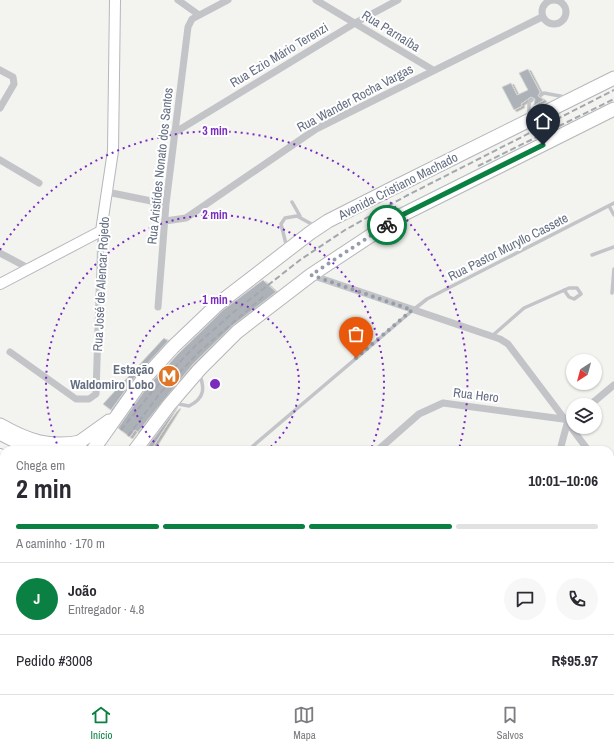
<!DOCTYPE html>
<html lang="pt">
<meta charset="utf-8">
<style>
:root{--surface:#fff;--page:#f7f7f7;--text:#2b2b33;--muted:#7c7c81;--line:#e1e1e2;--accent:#0b8043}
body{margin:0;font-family:"Archivo Narrow",sans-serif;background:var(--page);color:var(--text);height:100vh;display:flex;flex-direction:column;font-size:15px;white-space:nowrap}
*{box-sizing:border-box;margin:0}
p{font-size:13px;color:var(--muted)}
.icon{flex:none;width:22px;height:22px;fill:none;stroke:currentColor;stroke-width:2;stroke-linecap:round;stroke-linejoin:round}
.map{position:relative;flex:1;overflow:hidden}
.side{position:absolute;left:0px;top:446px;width:614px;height:248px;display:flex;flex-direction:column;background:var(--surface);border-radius:12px 12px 0 0;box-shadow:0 1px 3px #0004}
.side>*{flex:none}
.needle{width:26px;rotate:216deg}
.controls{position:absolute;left:566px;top:354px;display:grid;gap:8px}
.controls a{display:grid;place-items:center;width:36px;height:36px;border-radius:50%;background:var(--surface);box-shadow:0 1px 3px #0004;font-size:20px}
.pin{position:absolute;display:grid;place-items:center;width:34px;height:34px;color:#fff;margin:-41px -17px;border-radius:50% 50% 50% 0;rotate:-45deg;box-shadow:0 0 4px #0007}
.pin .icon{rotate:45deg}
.courier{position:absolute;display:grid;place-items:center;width:40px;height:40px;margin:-20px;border:3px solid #0b8043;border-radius:50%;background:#fff;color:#222;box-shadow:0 1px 5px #0007}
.head em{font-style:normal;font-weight:800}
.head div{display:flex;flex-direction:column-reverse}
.head{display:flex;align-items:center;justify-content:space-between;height:68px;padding:0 16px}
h1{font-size:26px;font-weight:800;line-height:30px}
.bar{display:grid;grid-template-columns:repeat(4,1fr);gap:6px 4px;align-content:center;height:48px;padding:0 16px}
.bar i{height:5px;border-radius:3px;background:var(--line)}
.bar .current{background:var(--accent)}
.bar p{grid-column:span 4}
.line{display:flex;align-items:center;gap:10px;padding:0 16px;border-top:1px solid var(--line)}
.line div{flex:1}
.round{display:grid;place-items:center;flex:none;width:42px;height:42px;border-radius:21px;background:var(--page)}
.tabs{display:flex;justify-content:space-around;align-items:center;height:56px;border-top:1px solid var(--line);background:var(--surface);font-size:11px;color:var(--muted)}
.tabs a{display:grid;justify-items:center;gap:2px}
.tabs .current{color:var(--accent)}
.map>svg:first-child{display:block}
</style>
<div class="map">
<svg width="614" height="694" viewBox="0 0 614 694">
<defs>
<filter id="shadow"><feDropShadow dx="2.5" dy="1.5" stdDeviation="0" flood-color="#0004"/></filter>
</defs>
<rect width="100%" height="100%" fill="#f3f4f0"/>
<path fill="#adb2b9" stroke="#d5d5d3" filter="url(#shadow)" d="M528,69L540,92L538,96L544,100L534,105L535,99L531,97L521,104L522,106L514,110L502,87L511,83L517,95L528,90L519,73Z
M263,280L276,292L232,326L193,364L138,432L135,430L130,437L118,428L147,387L179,353L223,310Z
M164,338L168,341L135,377L111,410L103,404Z
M178,407L151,450H145L175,410Z"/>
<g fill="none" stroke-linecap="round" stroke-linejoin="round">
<g stroke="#b4b7bc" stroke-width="12">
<path id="secondary" d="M0,284L101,231L113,151L115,0
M0,435L20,445L37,450
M0,454L4,460
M285,690L298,694
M368,690L384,694"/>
</g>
<g stroke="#b4b6ba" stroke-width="15">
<path id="highway" d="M0,425C28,441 49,448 81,442
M74,446L109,421
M93,450L141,382L173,347L218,304L310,233L328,221L389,190L614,78
M135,450L169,405L199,370L237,332L311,275L402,215L614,109
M0,475L4,491
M0,638L4,627
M11,694L13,690"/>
</g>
<path stroke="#c2c4c8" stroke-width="3.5" d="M541,95L544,93L565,97
M529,117V102L532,100
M292,202L300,216
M609,206L614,215
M287,248L281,224L285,218L297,216L315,226
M592,255L614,247
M612,293L614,269
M492,336L524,308L569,288H577L581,294L574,299L569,297L564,290
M173,403L189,406C205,398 205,388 199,373
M251,450L253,446L413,310L427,299L614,203"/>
<path stroke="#c2c4c8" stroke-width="7" d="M542 12a12 12 0 1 1 24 0a12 12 0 1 1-24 0Z
M178,0L199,15
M316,0L433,70
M0,70L13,77L14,84L0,108
M174,133L355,23L398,0
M0,160L39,183
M107,192L166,204
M165,221L186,218L316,129L542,17
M0,253L30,269
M311,275L500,339L508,344L588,450
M158,307L166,204L188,27L192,19L228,0
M10,352L76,399H89L96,394L101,231
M590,405L614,385
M378,450L419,414L443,403L563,419
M560,450L567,424L573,419
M610,477L614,482
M610,548H614
M610,624L614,623
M513,690V694
M151,694L161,690"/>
<use href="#secondary" stroke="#fff" stroke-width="10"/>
<use href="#highway" stroke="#fff" stroke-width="13"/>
<path stroke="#a4a7ae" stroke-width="2" stroke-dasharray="6 3" stroke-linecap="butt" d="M478,166L614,99
M121,430L155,388L195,346L235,311L300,260L345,230L406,196L614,90
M128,436L161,392L200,351L265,295"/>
</g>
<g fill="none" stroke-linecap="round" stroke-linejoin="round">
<path stroke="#969da8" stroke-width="4" stroke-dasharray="0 7.2" d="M356,358L412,310L311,275L387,225"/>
<path stroke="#0b8043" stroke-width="5" d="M387,225L402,215L543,145"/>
</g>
<g fill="none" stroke="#7b2cbf" stroke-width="2" stroke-dasharray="2 4">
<path d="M163 450A84 84 0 1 1 267 450"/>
<path d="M59 449A169 169 0 1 1 371 449"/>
<path d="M0 250A253 253 0 0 1 459 449"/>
</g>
<defs>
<g id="metro-disc" transform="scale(1.15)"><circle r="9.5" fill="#de7527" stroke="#fff"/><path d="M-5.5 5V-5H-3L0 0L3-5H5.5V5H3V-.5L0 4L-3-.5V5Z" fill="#fff"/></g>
</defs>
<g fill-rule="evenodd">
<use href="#metro-disc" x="169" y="376"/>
</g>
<g text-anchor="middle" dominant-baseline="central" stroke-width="4" stroke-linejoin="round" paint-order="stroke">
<g font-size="13" fill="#646e81" stroke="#fff">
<text transform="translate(391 31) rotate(32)">Rua Parnaíba</text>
<text transform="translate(279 55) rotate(-31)">Rua Ezio Mário Terenzi</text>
<text transform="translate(355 98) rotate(-28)">Rua Wander Rocha Vargas</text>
<text transform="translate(160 166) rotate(-84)">Rua Aristídes Nonato dos Santos</text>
<text transform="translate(398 186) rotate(-27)">Avenida Cristiano Machado</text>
<text transform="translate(508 247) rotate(-27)">Rua Pastor Muryllo Cassete</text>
<text transform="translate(101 284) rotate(-87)">Rua José de Alencar Rojedo</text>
<text transform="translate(476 395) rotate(7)">Rua Hero</text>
</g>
<g font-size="13" font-weight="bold" fill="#646e81" stroke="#fff" text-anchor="end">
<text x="154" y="369">Estação<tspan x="154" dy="15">Waldomiro Lobo</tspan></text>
</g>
</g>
<circle cx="215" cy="384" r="6" fill="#7b2cbf" stroke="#fff" stroke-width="2"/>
<g font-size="12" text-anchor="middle" font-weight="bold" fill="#7b2cbf" stroke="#fff" stroke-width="4" stroke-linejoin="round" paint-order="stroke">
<text x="215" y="135">3 min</text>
<text x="215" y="219">2 min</text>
<text x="215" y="304">1 min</text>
</g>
</svg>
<div class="controls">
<a><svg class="needle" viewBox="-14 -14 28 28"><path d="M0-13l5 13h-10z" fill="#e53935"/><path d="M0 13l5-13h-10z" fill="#7c7c81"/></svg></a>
<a><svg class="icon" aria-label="layers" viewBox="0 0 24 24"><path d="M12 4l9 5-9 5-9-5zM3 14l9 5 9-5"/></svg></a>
</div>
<div class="pin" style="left:356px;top:358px;background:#ea580c"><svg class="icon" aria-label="bag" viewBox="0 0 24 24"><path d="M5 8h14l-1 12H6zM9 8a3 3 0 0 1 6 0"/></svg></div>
<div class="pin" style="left:543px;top:145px;background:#1f2937"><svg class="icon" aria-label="home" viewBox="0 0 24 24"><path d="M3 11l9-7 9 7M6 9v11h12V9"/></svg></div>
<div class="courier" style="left:387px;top:225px"><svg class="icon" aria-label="bike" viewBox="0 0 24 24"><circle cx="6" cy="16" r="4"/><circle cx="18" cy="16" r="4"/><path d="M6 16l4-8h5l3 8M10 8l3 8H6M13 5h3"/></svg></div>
<section class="side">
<div class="head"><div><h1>2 min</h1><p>Chega em</p></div><em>10:01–10:06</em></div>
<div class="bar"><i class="current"></i><i class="current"></i><i class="current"></i><i></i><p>A caminho · 170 m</p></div>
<div class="line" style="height:72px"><b class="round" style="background:var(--accent);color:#fff">J</b><div><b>João</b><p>Entregador · 4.8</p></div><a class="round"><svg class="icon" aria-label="chat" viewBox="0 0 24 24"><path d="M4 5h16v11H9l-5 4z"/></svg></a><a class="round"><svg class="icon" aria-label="phone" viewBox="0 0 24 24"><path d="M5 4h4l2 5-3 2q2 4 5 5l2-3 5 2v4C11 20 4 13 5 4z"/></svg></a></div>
<div class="line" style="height:52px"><div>Pedido #3008</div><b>R$95.97</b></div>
</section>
</div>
<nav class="tabs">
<a class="current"><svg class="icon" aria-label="home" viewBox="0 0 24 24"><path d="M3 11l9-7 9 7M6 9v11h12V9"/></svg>Início</a>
<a><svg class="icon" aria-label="map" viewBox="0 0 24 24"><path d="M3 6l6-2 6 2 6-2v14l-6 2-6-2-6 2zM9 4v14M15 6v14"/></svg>Mapa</a>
<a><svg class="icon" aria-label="saved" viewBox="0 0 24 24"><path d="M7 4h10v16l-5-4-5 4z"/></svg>Salvos</a>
</nav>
